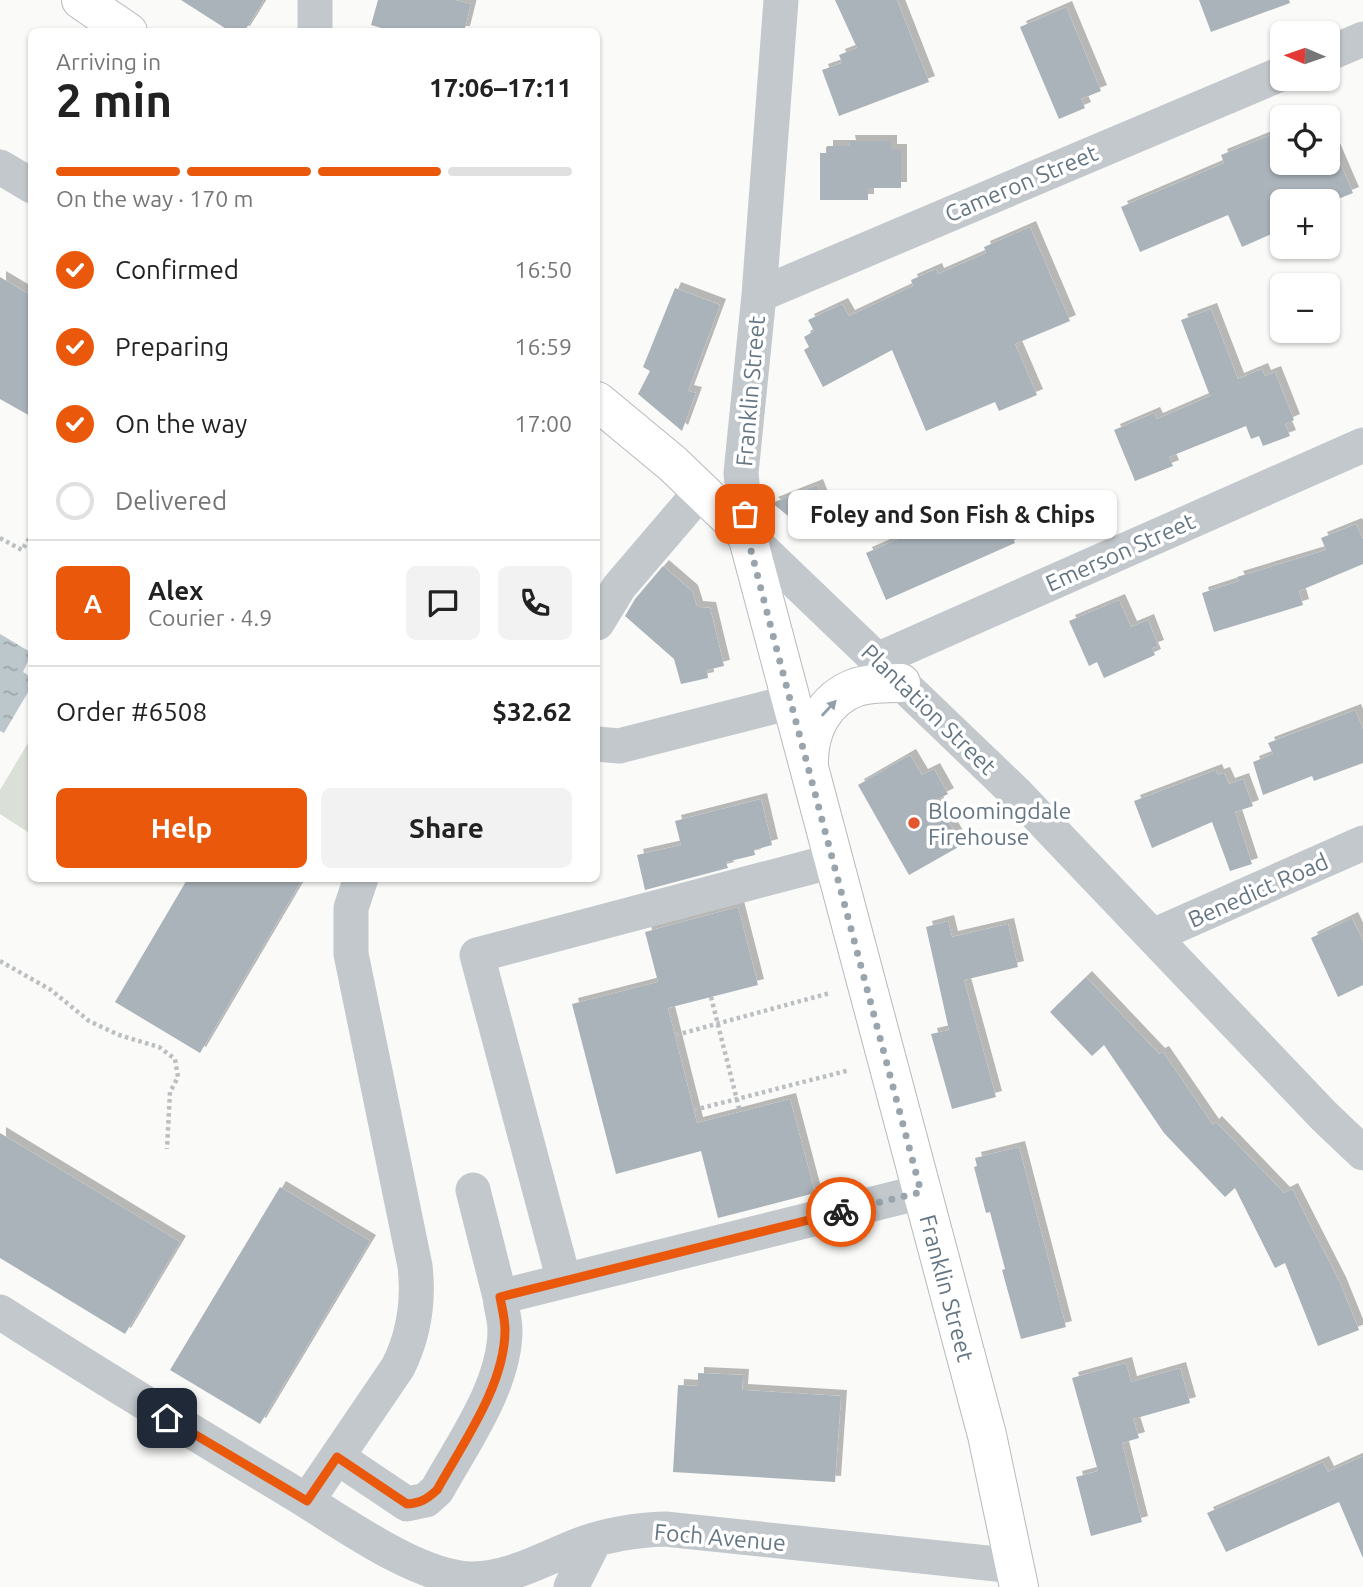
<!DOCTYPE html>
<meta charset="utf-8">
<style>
:root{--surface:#fff;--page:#f2f2f2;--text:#222;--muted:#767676;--line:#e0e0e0;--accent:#ea580c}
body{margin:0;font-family:Ubuntu,sans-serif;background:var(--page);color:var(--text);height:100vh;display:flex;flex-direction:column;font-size:26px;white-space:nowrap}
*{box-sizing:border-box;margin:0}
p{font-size:23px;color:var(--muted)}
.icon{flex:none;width:38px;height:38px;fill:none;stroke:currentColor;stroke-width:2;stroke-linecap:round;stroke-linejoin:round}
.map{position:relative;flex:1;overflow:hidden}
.panel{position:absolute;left:28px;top:28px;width:572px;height:854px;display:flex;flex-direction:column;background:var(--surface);border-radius:10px;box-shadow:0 2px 5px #0004}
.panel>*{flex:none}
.needle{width:46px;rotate:272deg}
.buttons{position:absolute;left:1270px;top:21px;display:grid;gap:14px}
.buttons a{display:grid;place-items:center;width:70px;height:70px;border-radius:10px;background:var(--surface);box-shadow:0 2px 5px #0004;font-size:35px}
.pin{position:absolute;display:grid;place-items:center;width:60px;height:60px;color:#fff;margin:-30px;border-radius:14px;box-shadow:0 4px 10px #0006}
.courier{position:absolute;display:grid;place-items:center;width:70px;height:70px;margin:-35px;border:5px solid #ea580c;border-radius:50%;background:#fff;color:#222;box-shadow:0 2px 9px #0007}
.bubble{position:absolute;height:49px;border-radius:10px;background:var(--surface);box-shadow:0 2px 5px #0004;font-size:23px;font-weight:600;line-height:49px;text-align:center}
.summary em{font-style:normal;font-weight:600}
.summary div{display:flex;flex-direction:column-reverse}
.summary{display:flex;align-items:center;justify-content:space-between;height:119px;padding:0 28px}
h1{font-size:46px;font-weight:600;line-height:52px}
.bar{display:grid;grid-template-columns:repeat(4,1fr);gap:10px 7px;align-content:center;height:84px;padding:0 28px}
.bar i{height:9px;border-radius:5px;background:var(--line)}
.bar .on{background:var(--accent)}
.bar p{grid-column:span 4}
.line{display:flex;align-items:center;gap:18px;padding:0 28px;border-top:2px solid var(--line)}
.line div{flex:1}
.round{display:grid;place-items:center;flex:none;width:74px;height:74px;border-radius:10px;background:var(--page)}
ol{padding:0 28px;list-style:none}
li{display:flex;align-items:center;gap:21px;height:77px}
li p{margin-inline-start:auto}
li .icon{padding:7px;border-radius:50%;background:var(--accent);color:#fff;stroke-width:4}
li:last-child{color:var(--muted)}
li i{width:38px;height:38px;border:4px solid var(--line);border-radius:50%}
.action{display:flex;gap:14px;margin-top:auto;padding:14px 28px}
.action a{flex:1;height:80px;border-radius:10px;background:var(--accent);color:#fff;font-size:28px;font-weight:600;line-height:80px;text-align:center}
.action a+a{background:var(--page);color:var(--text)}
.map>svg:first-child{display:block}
</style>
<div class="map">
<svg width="1363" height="1587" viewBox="0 0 1363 1587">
<defs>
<pattern id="water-ripples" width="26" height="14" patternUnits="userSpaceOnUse" patternTransform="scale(1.75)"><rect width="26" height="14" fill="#bbc7cb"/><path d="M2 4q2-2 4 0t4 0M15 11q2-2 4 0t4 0" fill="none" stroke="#9ca6aa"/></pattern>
<filter id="shadow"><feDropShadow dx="6" dy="-6" stdDeviation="0" flood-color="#0004"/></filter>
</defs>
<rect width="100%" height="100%" fill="#fafaf8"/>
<path fill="#dadfd7" d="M31,738V834L0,814V790Z"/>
<path fill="url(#water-ripples)" d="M0,634L32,653L23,672L31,677V687L4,733L0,731Z"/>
<path fill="#aab3b9" filter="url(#shadow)" d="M181,0H264L244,32H231Z
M378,0H455L471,4L464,32H394L371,25Z
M835,0H897L929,82L839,116L822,70L842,63L839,55L857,48Z
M1199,0H1289L1290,3L1211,32Z
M1066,7L1101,91L1081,99L1085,108L1059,119L1020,27Z
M1283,130V163H1328V135L1353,193L1328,203V201H1283V229L1242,247L1228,215L1140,252L1121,207L1224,163L1221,155Z
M849,141H891V150H901V188H868V200H820V153H827V146H850Z
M1030,227L1070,321L1015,344L1037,395L999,411L995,402L926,431L892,350L823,387L804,350L809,347L804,337L814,331L808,320L842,304L849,316L913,286L911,280L936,269L938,274L986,253L984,247Z
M0,277L32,296V417L0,399Z
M675,288L720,305L688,391L696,393L682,431L638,394L650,371L643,367Z
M1211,309L1238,379L1262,369L1265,376L1275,372L1294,420L1285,424L1290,436L1263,446L1259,436L1251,439L1246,426L1169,457L1173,466L1135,481L1114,430L1154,413L1157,419L1210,396L1181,320Z
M817,485L830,518L803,528L772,503Z
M1002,511L1015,543L886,600L866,553L956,514L962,528Z
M1356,524L1363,539V564L1299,591L1303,605L1214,632L1202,593L1239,581L1237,577L1326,550L1321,538Z
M663,566L692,591L697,607L710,608L724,666L707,670L708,678L681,684L674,659L625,616L635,599Z
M1119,600L1131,627L1148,620L1158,646L1152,648L1155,655L1104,678L1097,662L1089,666L1069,621Z
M1355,710L1363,729V763L1314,781L1312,776L1263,795L1253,762L1273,754L1268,743Z
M910,755L922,775L934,769L948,794L936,800L962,845L909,875L858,785Z
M1216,770L1218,775L1224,773L1229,784L1243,779L1253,806L1235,812L1252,864L1230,871L1212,822L1152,848L1134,801Z
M761,799L772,845L754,850L755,855L726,862L728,868L645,890L637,855L681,845L675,821Z
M188,878H303L200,1053L115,1002Z
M738,907L758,985L668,1008L697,1123L790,1099L815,1193L718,1218L701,1151L616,1174L572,1004L658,982L645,932Z
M1352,918L1363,941V985L1338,997L1311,938Z
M948,921L952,937L1008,924L1018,967L964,980L996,1097L952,1109L931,1034L949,1030L926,927Z
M1086,977L1159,1054L1163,1052L1213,1125L1216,1122L1284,1193L1292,1189L1340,1283L1359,1330L1318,1346L1285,1263L1275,1268L1235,1188L1225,1197L1164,1133L1104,1045L1092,1056L1050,1012Z
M0,1133L180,1242L125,1334L0,1258Z
M1019,1147L1066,1327L1021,1339L1002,1270L1005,1269L990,1212L986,1213L974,1167L977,1166L975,1158Z
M280,1187L370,1241L260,1424L170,1370Z
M1126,1363L1131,1382L1180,1368L1190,1403L1133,1419L1139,1438L1122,1443L1142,1522L1091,1536L1076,1477L1098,1471L1072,1378Z
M698,1373L743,1375L742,1390L841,1396L835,1482L673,1472L678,1385L698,1386Z
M1363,1456V1558L1339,1502L1226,1552L1207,1513L1323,1462L1328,1472Z"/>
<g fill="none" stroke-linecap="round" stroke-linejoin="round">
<g stroke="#b5babe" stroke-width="40">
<path id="major" d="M81,0L128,32
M597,401L673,464L747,535L987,1435L1019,1587
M809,765C808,732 823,699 857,687C871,683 887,683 901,683"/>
</g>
<path stroke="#bbbfc2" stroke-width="4.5" stroke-dasharray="3.5 3.5" stroke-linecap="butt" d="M0,538L22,550L32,534
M0,961L51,990L89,1021L119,1035L159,1047L175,1059L178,1077L170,1092L167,1149
M711,997L740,1112
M676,1035L830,993
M694,1110L850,1070"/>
<path stroke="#c3c8cc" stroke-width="35" d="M315,0V32
M781,0L759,295L741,473L747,535L1018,795L1324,1116L1363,1153
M1328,54L1363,39
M0,167L32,186
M759,295L1283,73
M597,623L619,587L701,491
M877,660L1363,445
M597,744L619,746L791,702
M1153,936L1363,843
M473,1190L500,1297L921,1192
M564,1281L477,955L833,861
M0,1312C98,1375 197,1435 297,1495C343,1523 418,1578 472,1579C511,1579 547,1557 582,1544C609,1534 636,1530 665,1529L1015,1566
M337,1457L407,1504L426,1500L437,1490C463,1443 505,1385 505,1330C505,1319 501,1308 500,1297
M307,1501L398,1367C414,1335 419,1301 415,1266L351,954V908L361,878
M571,1587L595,1540"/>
<use href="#major" stroke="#fff" stroke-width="38"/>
</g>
<defs><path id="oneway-solid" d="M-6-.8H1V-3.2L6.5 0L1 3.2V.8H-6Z" transform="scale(1.75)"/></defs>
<use fill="#939fa8" href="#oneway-solid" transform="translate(829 708) rotate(-47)"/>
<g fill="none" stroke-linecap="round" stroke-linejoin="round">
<path stroke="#99a4ac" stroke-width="7" stroke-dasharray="0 12.6" d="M745,514L747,535L775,643L921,1192L841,1212"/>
<path stroke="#ea580c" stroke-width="9" d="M167,1418L307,1501L337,1457L407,1504C421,1503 427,1499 437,1490C463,1443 505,1385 505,1330C505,1319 502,1308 500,1297L841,1212"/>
</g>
<circle fill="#e4572e" stroke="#fff" stroke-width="2.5" cx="914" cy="823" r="7"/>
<g text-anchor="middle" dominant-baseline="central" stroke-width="7" stroke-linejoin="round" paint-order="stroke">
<g font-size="23" fill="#657683" stroke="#fff">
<text transform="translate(1021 183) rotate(-23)">Cameron Street</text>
<text transform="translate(750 391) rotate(-85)">Franklin Street</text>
<text transform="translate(1120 552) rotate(-24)">Emerson Street</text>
<text transform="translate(929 709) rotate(44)">Plantation Street</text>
<text transform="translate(1258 890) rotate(-24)">Benedict Road</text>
<text transform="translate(947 1288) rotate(75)">Franklin Street</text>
<text transform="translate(720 1537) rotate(5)">Foch Avenue</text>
</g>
<g font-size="23" fill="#657683" stroke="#fff" text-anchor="start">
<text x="928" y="810">Bloomingdale<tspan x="928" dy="26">Firehouse</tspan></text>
</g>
</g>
</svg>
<div class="buttons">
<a><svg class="needle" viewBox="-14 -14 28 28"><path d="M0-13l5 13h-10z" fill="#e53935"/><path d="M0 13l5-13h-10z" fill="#767676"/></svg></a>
<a><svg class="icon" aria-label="locate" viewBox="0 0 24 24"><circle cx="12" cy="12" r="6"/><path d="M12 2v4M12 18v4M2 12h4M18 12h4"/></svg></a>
<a>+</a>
<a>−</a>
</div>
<div class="pin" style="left:745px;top:514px;background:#ea580c"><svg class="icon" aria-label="bag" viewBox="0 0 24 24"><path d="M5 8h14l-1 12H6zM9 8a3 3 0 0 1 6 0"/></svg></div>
<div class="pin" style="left:167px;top:1418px;background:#1f2937"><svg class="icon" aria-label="home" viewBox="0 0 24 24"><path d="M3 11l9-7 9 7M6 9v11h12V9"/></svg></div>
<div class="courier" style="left:841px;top:1212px"><svg class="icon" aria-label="bike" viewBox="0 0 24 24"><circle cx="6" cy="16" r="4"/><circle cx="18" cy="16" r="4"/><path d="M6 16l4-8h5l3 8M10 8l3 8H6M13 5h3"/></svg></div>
<div class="bubble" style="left:788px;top:490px;width:329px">Foley and Son Fish &amp; Chips</div>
<section class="panel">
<div class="summary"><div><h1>2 min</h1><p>Arriving in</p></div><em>17:06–17:11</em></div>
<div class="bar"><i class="on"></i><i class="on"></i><i class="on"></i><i></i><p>On the way · 170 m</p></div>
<ol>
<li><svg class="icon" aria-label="check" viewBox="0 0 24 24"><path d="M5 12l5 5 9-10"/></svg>Confirmed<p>16:50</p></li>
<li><svg class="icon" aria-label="check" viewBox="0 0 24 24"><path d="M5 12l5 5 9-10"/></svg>Preparing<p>16:59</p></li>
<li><svg class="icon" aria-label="check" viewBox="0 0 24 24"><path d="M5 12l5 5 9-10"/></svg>On the way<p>17:00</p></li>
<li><i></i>Delivered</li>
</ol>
<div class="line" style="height:126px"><b class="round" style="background:var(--accent);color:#fff">A</b><div><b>Alex</b><p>Courier · 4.9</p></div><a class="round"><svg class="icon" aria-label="chat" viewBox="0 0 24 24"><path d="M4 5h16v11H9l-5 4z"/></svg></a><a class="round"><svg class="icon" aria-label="phone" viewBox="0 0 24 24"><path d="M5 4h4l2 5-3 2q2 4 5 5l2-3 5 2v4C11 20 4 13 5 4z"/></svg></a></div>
<div class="line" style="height:91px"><div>Order #6508</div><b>$32.62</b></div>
<div class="action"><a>Help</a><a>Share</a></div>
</section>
</div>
